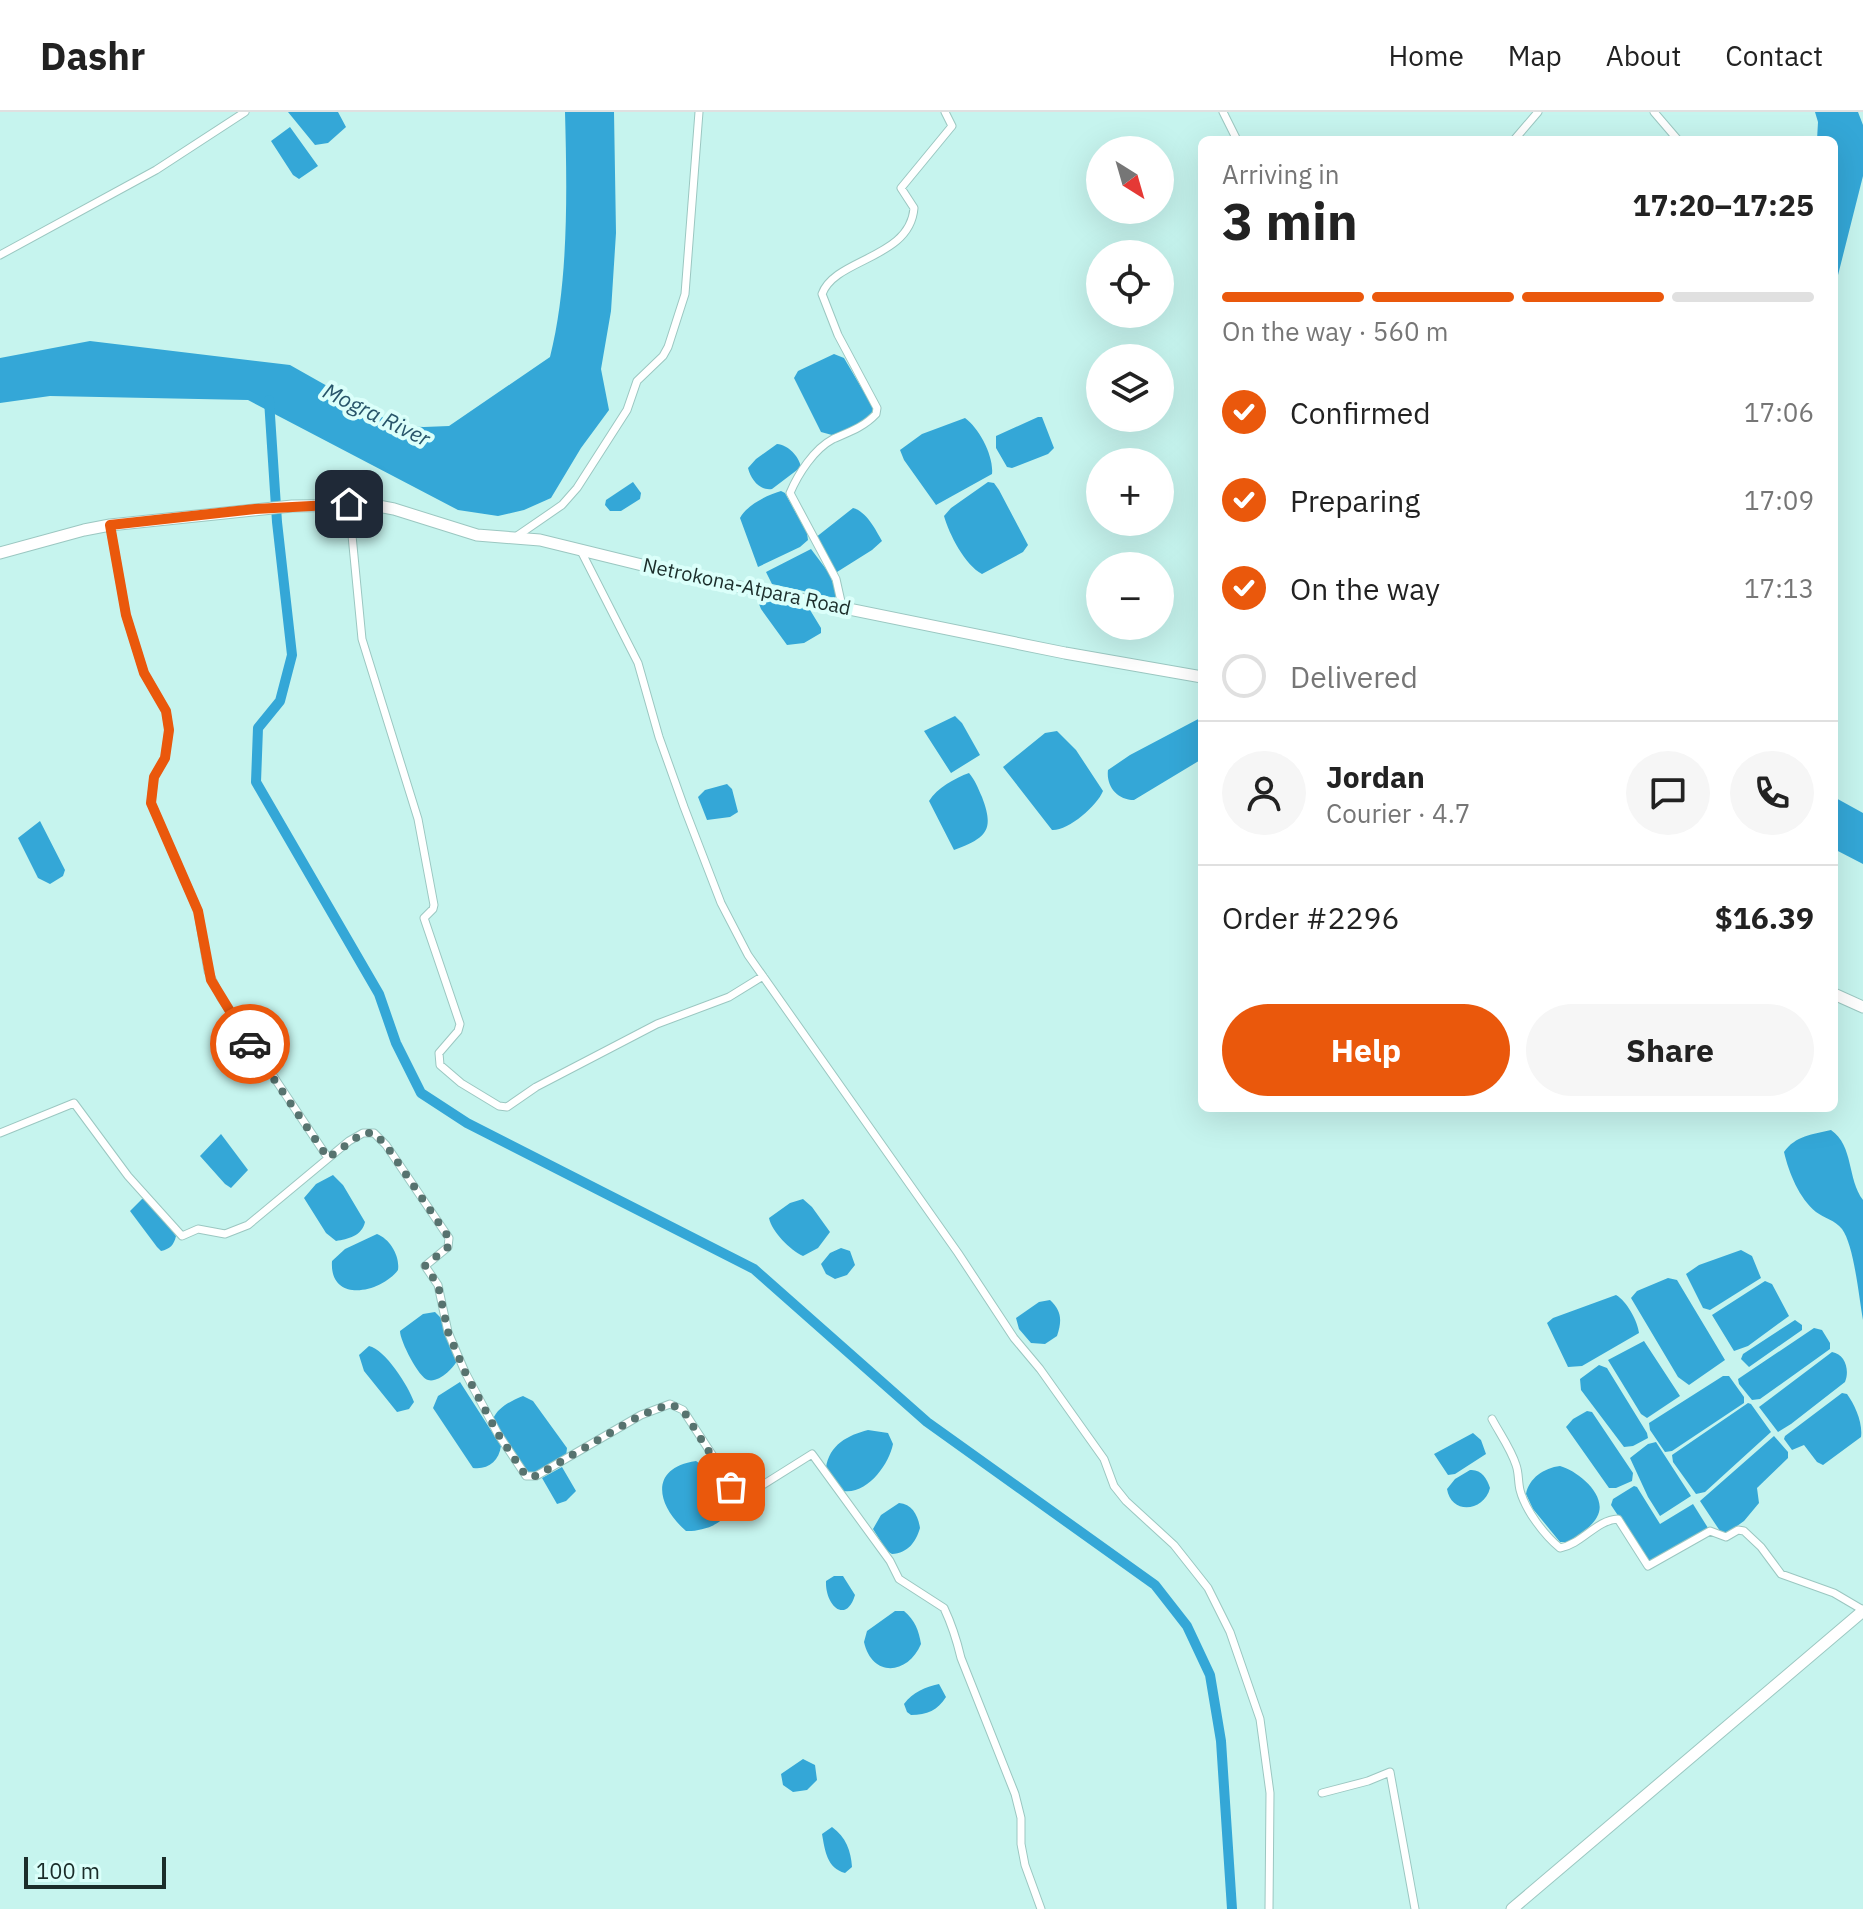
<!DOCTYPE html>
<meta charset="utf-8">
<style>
:root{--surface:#fff;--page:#f6f6f6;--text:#222;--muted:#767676;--line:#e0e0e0;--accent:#ea580c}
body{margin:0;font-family:"IBM Plex Sans",sans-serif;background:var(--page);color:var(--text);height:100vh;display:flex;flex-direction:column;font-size:30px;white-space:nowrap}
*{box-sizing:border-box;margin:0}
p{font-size:26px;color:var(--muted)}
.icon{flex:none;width:44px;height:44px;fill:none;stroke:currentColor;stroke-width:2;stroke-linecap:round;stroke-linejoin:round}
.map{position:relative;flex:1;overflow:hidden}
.sheet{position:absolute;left:1198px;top:24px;width:640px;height:976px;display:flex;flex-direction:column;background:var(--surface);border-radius:12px;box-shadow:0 8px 32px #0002}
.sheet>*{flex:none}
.needle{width:52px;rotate:143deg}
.fabs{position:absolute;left:1086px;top:24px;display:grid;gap:16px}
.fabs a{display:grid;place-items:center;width:88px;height:88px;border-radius:50%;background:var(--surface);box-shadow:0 8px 32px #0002;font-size:40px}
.scale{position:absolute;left:24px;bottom:20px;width:142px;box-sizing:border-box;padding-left:8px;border:4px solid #1b2d2a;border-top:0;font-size:22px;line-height:28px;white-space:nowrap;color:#1b2d2a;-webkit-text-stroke:6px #dbfffa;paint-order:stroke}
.pin{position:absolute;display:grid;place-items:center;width:68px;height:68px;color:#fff;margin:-34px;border-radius:16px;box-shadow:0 4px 12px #0006}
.courier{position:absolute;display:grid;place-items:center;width:80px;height:80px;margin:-40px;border:6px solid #ea580c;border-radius:50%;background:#fff;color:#222;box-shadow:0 2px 10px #0007}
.overview em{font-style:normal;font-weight:800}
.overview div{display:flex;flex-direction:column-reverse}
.overview{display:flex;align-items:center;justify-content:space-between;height:136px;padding:0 24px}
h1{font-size:52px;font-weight:800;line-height:60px}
.bar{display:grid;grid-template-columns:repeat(4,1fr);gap:12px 8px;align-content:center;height:96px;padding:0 24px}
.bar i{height:10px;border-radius:6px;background:var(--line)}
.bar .on{background:var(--accent)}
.bar p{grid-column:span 4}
.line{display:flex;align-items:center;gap:20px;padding:0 24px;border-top:2px solid var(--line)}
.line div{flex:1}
.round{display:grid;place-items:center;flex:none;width:84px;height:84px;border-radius:42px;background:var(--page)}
ol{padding:0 24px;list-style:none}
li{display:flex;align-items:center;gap:24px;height:88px}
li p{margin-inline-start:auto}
li .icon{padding:8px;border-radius:50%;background:var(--accent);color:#fff;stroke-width:4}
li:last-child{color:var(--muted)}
li i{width:44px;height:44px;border:4px solid var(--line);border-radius:50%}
.action{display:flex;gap:16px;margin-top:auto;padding:16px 24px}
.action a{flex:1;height:92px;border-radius:48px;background:var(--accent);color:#fff;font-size:32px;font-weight:800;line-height:92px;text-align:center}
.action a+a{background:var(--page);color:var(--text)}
header{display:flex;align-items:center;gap:48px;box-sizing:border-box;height:112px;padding:0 40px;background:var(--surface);border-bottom:2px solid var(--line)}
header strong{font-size:38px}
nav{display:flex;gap:44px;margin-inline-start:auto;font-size:28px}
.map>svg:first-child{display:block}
</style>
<header>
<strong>Dashr</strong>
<nav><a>Home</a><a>Map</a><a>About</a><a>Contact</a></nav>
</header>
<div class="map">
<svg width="1863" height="1797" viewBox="0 0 1863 1797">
<rect width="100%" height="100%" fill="#c6f4ee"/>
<path fill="#34a7d7" d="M288,0H338L346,15L328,31L315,33Z
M565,0H614L616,121L611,199L601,257L609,298L581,336L551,386L524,398L498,404L458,398L248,288L50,284L0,291V246L90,229L290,253L398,314L424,315L449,314L550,245C569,170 567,77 565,0Z
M1815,0H1858L1863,13V64L1834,179V28H1817L1818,10Z
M290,15L318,54L299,67L293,63L271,29Z
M834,242L844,246L874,297L872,302L858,313L832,323L821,320L794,266L798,259Z
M1038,305H1042L1054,336L1048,342L1012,356L1007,355L996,336V324Z
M965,306C979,316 994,344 992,362L936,393L904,348L900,338L922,322Z
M777,332C788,333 799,344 801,355L772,377C760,379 751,368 748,356L756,347Z
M633,370L641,381L640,387L621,399H610L605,393L606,388Z
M988,370L994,371L999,378L1028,433L1023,440L982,462C965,453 949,422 944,404L951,396Z
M781,379L785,381L807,421L808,428L800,435L758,455L740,406C747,393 767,383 781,379Z
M853,396C866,399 876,418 882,429L872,438L837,460L834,459L815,426Z
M811,437L829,461L837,482L835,486L772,472L766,460Z
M763,485L807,493L821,516V521L804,531L787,533L761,497L759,492Z
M955,604L962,611L980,643L951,661L924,619Z
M1202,605V647L1134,688C1117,688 1106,674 1108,658L1130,643Z
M1057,619L1076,638L1103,679C1097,694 1068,719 1052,718L1003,655L1045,621Z
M969,661C975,668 978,676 982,685C995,719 986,726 954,738L929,689C937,676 955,666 969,661Z
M727,672L732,677L738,700L730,705L707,708L698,685L705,678Z
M1834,685L1863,701V752L1834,737Z
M40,709L65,758L63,764L50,772L38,766L18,726Z
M1831,1018C1854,1034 1847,1067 1863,1088V1208C1859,1186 1854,1133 1842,1117C1835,1108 1824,1106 1816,1100C1799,1086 1789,1061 1784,1040C1795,1024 1813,1022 1831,1018Z
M221,1022L248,1058L231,1076L225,1072L200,1044Z
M333,1063L343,1073L365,1110C362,1124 348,1127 336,1129L326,1121L304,1086L316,1072Z
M142,1087H147L176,1124C174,1133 170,1137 161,1139L157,1135L130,1099Z
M803,1087L812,1095L830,1120L818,1136L803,1144C790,1138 772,1120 769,1106L790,1091Z
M377,1122C390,1127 400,1144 398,1158C381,1181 329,1192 332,1149L345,1137Z
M841,1136L850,1139L855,1153L847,1163L835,1167L826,1162L821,1152L830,1141Z
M1741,1138L1752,1144L1761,1166L1710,1198L1703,1196L1686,1162L1699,1153Z
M1668,1166L1677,1168L1725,1248L1689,1273L1678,1265L1631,1186L1637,1179Z
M1765,1169L1772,1172L1789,1204L1748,1234L1734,1239L1712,1203Z
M1616,1183C1627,1189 1638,1210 1639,1221L1582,1254L1568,1255L1547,1211L1553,1206Z
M1050,1188C1062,1199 1062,1209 1057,1224L1045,1232L1031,1231L1019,1217L1016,1206L1039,1190Z
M435,1200L441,1206L458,1247C454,1256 439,1271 428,1268C419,1266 400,1229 400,1219L423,1202Z
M1795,1208L1802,1213V1218L1749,1255L1741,1247L1743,1242Z
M1814,1216L1822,1218L1830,1231V1237L1760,1287L1752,1288L1739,1272L1738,1267Z
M1644,1229L1680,1284L1647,1306L1641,1302L1608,1248Z
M369,1234C385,1237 409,1275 414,1290L409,1297L397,1300L364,1259L359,1243Z
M1832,1240C1845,1242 1850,1258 1845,1270L1791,1312L1778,1320L1759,1295Z
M1599,1253L1607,1256L1647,1321L1648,1326L1633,1334L1624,1335L1581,1278L1580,1267Z
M1723,1264H1729L1744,1285V1291L1672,1339L1665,1340L1650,1318L1649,1311Z
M460,1270L501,1334C499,1349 488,1358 473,1356L433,1296L438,1284Z
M1842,1281L1847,1282C1855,1293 1863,1311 1861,1325L1823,1353L1817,1350L1804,1333L1792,1338L1784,1327L1785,1324Z
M523,1284L533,1289L567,1336L566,1344L537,1362H527L493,1307C498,1295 511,1289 523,1284Z
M1748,1291L1751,1292L1771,1320L1705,1380L1696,1382L1673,1350L1672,1343Z
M1587,1299L1592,1300L1633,1361L1632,1369L1616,1376H1609L1566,1315L1573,1307Z
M868,1318L888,1321L893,1332C889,1352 868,1382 844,1379L826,1356C829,1333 848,1323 868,1318Z
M1473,1321L1481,1328L1486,1342L1455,1362L1448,1363L1434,1342Z
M1774,1324L1788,1340V1346L1757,1376L1759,1391L1744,1409L1726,1422L1720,1419L1700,1389Z
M1656,1330L1691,1384L1660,1404L1648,1385L1630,1346L1648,1332Z
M696,1349C705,1354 724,1379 727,1389C734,1411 701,1420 686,1419C657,1394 648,1356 696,1349Z
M1560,1354C1578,1359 1609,1384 1597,1405C1592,1415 1577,1424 1568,1430H1560L1533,1397L1526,1382C1529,1366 1544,1356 1560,1354Z
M562,1355L576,1379L566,1389L557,1392L542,1366Z
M1470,1358C1481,1357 1487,1366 1490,1376C1484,1400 1451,1403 1447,1377L1455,1367Z
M1634,1374L1637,1375L1660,1412L1693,1392L1708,1416L1649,1450L1611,1393L1613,1387Z
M899,1391C912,1392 918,1403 920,1416C916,1430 908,1441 892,1442L887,1439L873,1417L881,1403Z
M834,1464H843L855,1483C846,1513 825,1493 826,1469Z
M895,1499H904C915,1508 919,1519 921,1532C908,1563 872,1566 864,1530L867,1519Z
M939,1572L946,1585C938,1598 927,1603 911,1603L907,1600L904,1592C913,1580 925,1575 939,1572Z
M803,1647L815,1653L817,1668L807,1678L793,1680L783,1673L781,1662Z
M832,1715C846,1725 851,1739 852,1755L845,1761C827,1756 825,1739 822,1722Z"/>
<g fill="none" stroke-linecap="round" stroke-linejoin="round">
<path stroke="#34a7d7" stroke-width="10" d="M269,288L277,410L292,543L280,589L258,616L256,670L379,882L396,931L421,981L467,1011L754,1157L927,1310L1155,1473L1187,1514L1210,1563L1221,1629L1232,1797"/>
<g stroke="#9bc7c1" stroke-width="9">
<path id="street" d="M1223,0L1237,28
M1654,0L1678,28
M1514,28L1538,0
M0,143L156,58L245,0
M349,392L362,527L418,707L434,793L433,797L424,806L460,912L458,919L439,941L440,953L461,971L499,994L507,995L536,975L657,912L729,885L763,864
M110,413L126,503L144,561L166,599L169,618L165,646L154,665L151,691L198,799L208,859L221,886L328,1046
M517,424L562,393L577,376L627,298L637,269L663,244L668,235L685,182L699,0
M581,439L638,551L659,625L684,695L721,791L748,843L958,1141L1014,1226L1040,1257L1104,1347L1114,1374L1126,1389L1174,1433L1208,1476L1230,1520L1260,1607L1270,1681L1269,1797
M842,494L836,467L790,381C798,362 814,337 833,327C849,320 864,315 876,302L877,296L838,223L822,182C835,146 910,147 914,96L901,76L952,14L945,0
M0,1021L74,991L128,1064L182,1124L198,1117L225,1122L248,1113L349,1029L363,1021H374L386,1033L449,1126L448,1135L425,1154L438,1173L448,1220L465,1260L498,1322L526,1364H536L543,1360L641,1303L670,1292L683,1298L739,1384L750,1381L812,1342L890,1449L899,1467L944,1496C952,1513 957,1529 961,1546L1015,1682L1021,1706V1732L1025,1753L1041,1797
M1492,1307C1500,1322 1511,1337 1516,1353C1519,1361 1518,1370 1520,1378C1525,1398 1545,1424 1560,1436C1582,1432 1596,1408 1618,1407L1648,1454L1710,1419L1726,1425L1738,1418L1744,1419L1761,1435L1781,1462L1834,1481L1863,1498
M1322,1681L1368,1669L1390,1660L1415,1797"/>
</g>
<g stroke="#9bc7c1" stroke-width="13">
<path id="secondary" d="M0,441L84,418L110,413L292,394L373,393L394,397L477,423L540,428L691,465L1065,541L1202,565
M1834,882L1863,895
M1512,1797L1863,1499"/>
</g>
<use href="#street" stroke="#fff" stroke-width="7"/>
<use href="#secondary" stroke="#fff" stroke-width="11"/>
</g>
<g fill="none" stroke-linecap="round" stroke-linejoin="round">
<path stroke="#57736f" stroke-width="8" stroke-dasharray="0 14.4" d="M250,932L328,1046L363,1021H374L386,1033L449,1126L448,1135L425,1154L438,1173L448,1220L465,1260L498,1322L526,1364H536L543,1360L641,1303L670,1292L683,1298L731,1375"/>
<path stroke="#ea580c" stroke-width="10" d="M250,932L211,868L198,799L151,691L154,665L165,646L169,618L166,599L144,561L126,503L110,413L255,397L349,392"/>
</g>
<g text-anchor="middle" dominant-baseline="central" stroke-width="8" stroke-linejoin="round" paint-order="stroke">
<g font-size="20" fill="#1b2d2a" stroke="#dbfffa">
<text transform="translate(747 474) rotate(12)">Netrokona-Atpara Road</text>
</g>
<g font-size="22" font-style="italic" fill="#28556a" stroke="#dbfffa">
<text transform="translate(377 302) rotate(26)">Mogra River</text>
</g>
</g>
</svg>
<div class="fabs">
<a><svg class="needle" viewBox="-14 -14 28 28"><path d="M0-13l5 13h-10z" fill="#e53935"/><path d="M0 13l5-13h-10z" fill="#767676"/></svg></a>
<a><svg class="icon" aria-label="locate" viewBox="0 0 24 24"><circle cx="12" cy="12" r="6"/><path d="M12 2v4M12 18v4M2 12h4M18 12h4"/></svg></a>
<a><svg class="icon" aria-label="layers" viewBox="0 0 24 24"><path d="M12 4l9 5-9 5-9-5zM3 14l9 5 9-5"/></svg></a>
<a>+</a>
<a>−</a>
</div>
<div class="scale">100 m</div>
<div class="pin" style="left:731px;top:1375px;background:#ea580c"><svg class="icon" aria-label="bag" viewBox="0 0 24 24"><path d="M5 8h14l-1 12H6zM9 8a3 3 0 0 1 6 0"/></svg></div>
<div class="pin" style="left:349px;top:392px;background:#1f2937"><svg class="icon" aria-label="home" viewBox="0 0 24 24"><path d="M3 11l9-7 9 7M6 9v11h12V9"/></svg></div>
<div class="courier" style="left:250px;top:932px"><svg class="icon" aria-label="car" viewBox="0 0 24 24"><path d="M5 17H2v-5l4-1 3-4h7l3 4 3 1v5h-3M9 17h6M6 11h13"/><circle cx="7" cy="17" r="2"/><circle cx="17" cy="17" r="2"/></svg></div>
<section class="sheet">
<div class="overview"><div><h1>3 min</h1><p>Arriving in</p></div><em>17:20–17:25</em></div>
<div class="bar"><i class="on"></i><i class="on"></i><i class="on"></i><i></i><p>On the way · 560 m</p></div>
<ol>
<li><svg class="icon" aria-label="check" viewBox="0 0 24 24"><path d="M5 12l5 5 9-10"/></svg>Confirmed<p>17:06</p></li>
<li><svg class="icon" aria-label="check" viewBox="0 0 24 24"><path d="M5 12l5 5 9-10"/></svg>Preparing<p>17:09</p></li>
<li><svg class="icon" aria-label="check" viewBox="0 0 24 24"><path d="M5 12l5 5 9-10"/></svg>On the way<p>17:13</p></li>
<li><i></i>Delivered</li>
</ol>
<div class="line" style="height:144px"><a class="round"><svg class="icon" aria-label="person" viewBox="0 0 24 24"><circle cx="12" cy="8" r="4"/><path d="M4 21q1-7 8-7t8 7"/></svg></a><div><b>Jordan</b><p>Courier · 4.7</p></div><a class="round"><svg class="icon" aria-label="chat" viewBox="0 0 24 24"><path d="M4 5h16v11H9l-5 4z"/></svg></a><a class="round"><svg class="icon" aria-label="phone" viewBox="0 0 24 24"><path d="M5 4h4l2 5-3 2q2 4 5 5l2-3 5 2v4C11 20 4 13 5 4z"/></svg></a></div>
<div class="line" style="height:104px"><div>Order #2296</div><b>$16.39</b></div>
<div class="action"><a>Help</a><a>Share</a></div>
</section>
</div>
